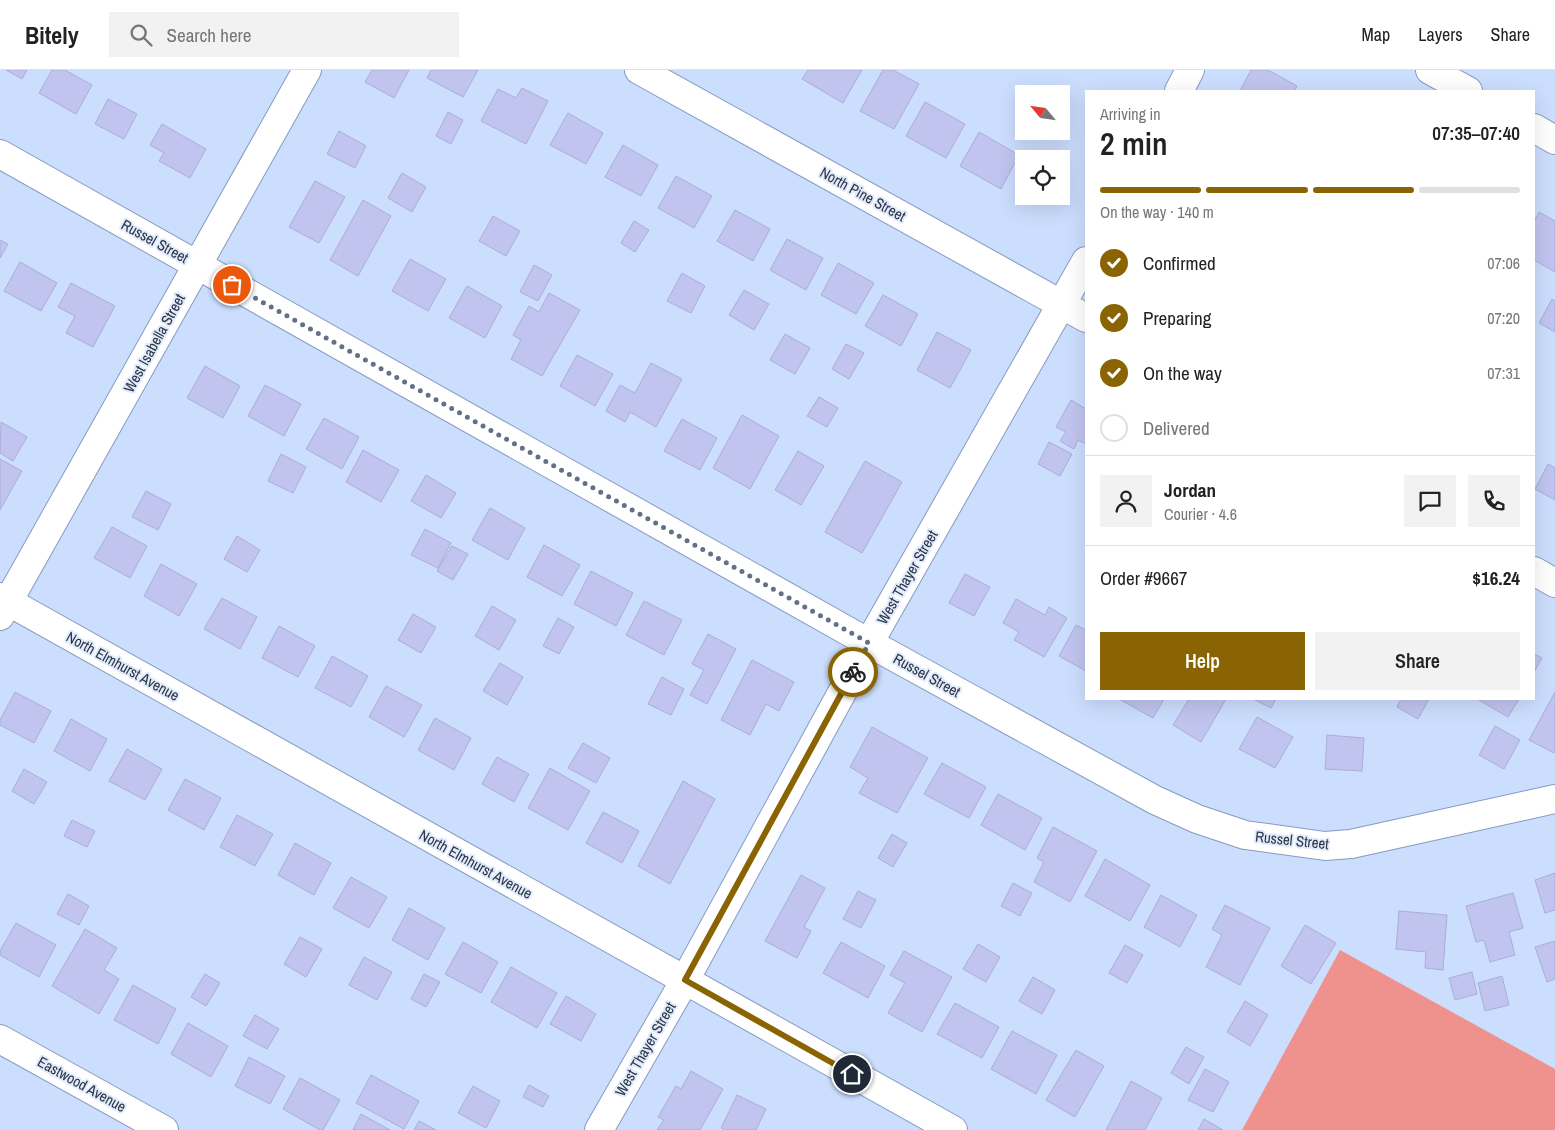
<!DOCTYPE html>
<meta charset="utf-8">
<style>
:root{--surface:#fff;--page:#f2f2f2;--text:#222;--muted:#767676;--line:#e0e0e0;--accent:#8a6402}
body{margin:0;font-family:"Archivo Narrow",sans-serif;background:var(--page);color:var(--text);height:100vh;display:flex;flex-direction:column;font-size:19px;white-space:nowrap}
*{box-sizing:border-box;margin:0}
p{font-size:16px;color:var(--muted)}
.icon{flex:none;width:28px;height:28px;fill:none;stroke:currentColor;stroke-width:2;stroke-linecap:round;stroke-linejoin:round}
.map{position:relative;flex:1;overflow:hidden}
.panel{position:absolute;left:1085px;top:20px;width:450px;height:610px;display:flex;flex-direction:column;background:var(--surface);border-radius:0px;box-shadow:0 5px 20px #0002}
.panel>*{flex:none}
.needle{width:32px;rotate:299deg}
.buttons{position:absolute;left:1015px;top:15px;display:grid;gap:10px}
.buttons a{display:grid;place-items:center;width:55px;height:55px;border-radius:0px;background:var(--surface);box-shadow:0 5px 20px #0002;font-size:25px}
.pin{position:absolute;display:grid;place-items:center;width:42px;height:42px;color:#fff;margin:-21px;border:2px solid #fff;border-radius:50%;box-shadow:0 1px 5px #0007}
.courier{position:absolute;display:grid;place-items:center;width:50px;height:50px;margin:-25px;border:4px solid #8a6402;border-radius:50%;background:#fff;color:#222;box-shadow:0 1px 6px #0007}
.headline em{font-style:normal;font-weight:600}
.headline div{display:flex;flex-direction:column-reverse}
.headline{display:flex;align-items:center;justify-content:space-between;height:85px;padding:0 15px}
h1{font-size:32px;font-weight:600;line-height:38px}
.bar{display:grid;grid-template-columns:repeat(4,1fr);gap:8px 5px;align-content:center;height:60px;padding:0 15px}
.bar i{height:6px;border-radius:4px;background:var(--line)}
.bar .active{background:var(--accent)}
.bar p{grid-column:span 4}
.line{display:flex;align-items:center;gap:12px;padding:0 15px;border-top:1px solid var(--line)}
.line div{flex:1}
.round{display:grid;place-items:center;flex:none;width:52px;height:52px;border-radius:0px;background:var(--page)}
ol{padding:0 15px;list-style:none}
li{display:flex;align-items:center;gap:15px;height:55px}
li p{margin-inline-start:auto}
li .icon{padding:5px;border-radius:50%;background:var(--accent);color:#fff;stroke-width:4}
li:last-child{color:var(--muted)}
li i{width:28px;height:28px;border:2px solid var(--line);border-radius:50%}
.action{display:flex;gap:10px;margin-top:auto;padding:10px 15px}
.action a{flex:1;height:58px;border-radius:0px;background:var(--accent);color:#fff;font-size:20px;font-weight:600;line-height:58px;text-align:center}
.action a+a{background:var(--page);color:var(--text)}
header{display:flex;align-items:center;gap:30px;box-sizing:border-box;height:70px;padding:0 25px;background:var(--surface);border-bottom:1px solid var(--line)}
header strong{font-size:24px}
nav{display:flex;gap:28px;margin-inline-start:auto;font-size:18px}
.search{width:350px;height:45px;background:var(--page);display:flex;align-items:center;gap:12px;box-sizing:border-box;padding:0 18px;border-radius:0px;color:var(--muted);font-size:19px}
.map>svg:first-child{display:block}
</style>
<header>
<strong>Bitely</strong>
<div class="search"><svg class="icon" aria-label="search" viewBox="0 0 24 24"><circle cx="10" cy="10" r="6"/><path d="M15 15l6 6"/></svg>Search here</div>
<nav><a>Map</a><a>Layers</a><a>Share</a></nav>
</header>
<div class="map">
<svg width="1555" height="1060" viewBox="0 0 1555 1060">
<rect width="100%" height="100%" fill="#ccdefe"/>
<path fill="#ef928e" d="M1340,880L1555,999V1060H1242Z"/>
<path fill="#c1c4ef" stroke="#abadd7" d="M6,0H27L22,9Z
M52,0H65L92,15L76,44L39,23Z
M372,0H409L394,28L365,12Z
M431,0H478L463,27L427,8Z
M808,0H862L843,33L802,9Z
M883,0H893L919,14L894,59L860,41Z
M1251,0H1268L1297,16L1294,21H1240Z
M522,18L548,31L526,74L481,51L498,19L516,28Z
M108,29L137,44L124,69L95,54Z
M925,32L965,54L946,88L906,66Z
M448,42L463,50L451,74L436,66Z
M568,43L603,63L586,94L550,75Z
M162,54L206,79L190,108L159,91L164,83L150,75Z
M339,61L366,76L355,98L327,84Z
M979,62L1019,85L1001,119L960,96Z
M623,75L658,95L641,126L605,107Z
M402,103L426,117L412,142L388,128Z
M676,106L712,126L694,158L658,138Z
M315,111L345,127L319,173L289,157Z
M363,130L391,146L358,206L330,190Z
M735,140L770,159L753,191L717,171Z
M1539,142L1555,151V202L1534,190V152Z
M493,146L520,161L506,186L479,171Z
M634,151L649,160L635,182L621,173Z
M787,169L823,188L806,220L770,200Z
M0,170L8,174L0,188Z
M410,189L446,209L428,241L392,221Z
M20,192L57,213L41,241L4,221Z
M838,193L874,213L856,244L821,225Z
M534,195L552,205L538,231L520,222Z
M682,203L705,216L691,243L667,231Z
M71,213L115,236L93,277L66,263L75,246L58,237Z
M467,216L502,236L485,268L449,248Z
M744,220L769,234L754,260L729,245Z
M549,223L580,240L542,306L511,289L521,270L513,265L529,236L539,242Z
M883,225L918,244L901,276L865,256Z
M1552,229L1555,231V262L1539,253Z
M937,262L971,280L950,318L917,300Z
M785,264L810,278L795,304L770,290Z
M846,274L864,283L849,309L832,299Z
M577,285L613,304L595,336L560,316Z
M651,293L682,309L656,357L630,342L625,352L606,341L620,315L635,323Z
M205,296L240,316L223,348L187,328Z
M265,315L301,334L284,366L248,346Z
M819,327L838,338L827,357L807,346Z
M1071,330L1086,339V374L1078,370L1074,379L1060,371L1066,362L1056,357Z
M742,345L779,366L750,419L713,398Z
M324,348L359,367L342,399L306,379Z
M682,349L717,368L700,400L664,381Z
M1,352L27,367L13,391L0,383Z
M1049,372L1072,384L1060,406L1038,394Z
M363,380L399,400L381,432L346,412Z
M798,381L824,396L801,435L775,420Z
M281,384L306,397L293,423L268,411Z
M0,389L22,401L0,440Z
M865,391L902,412L862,483L825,462Z
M1548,394L1555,398V430L1535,419Z
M426,405L456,423L441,448L411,431Z
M146,421L171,434L158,460L132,447Z
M490,438L525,458L508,490L472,470Z
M112,457L147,476L130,508L94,488Z
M425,459L451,473L438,498L411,485Z
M237,466L260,480L247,502L224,489Z
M544,475L580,495L562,526L527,507Z
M452,476L468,484L453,510L437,501Z
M161,494L197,514L179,546L144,526Z
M591,501L633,523L616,556L574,534Z
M965,504L990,517L974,546L949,533Z
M222,528L257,547L240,579L204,559Z
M1016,529L1045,545L1049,537L1067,548L1044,587L1014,570L1019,562L1003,553Z
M644,531L682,550L664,585L626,565Z
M492,536L516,550L499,580L475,566Z
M413,544L436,557L421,583L398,570Z
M558,548L574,557L559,584L543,576Z
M1076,555L1086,560V601L1059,586Z
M279,556L315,576L298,607L262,588Z
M708,564L736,579L707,634L690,625L704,600L692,594Z
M1534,584L1542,588L1534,602Z
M332,586L368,606L351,637L315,618Z
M752,590L794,612L779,641L766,634L750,665L721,650Z
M500,593L523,607L507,635L483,621Z
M662,607L684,619L671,645L648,634Z
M386,616L422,635L404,667L369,647Z
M15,622L51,641L34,673L0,655V650Z
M1555,622V681L1554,683L1529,670Z
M1119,629H1164L1153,648Z
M1189,629H1226L1201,672L1173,655Z
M1253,629H1276L1271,638Z
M1401,629H1429L1418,649L1397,637Z
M1479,629H1519L1508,647L1479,630Z
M1257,647L1293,667L1275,698L1239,679Z
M435,648L471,668L454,700L418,680Z
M71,649L107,669L90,701L54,681Z
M1495,656L1520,670L1504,699L1479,685Z
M872,657L928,688L897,743L859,723L868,708L850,697Z
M1327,665L1364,668L1362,701L1325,699Z
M583,673L610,688L596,713L568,698Z
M127,679L162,699L145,730L109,711Z
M497,687L529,704L514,732L482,714Z
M942,693L986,717L969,748L924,724Z
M550,698L590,721L568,760L528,738Z
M24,699L47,712L34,734L12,721Z
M185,709L221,728L204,760L168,740Z
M683,711L715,729L670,814L638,796Z
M998,724L1042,748L1025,780L981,755Z
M603,742L639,761L622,793L586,773Z
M237,745L273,764L255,796L220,777Z
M72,750L95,761L87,777L64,766Z
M1053,757L1097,781L1070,832L1034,812L1044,792L1037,788Z
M892,764L907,773L893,797L878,788Z
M295,773L331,793L314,825L278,805Z
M1105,789L1150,815L1130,851L1085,826Z
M1555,803V840L1545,843L1535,810Z
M801,805L825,818L804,857L811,861L797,888L765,871Z
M351,807L387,827L369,858L333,838Z
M1013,813L1032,823L1020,846L1001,836Z
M858,821L876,830L861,858L843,849Z
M1513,823L1523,858L1509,862L1515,885L1490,892L1484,870L1476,872L1466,836Z
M68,824L89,836L79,855L57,844Z
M1161,825L1197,845L1180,877L1144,857Z
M1225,835L1270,858L1240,915L1206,897L1222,865L1212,859Z
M409,838L445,858L428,890L392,870Z
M1399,841L1447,845L1443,900L1425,898L1426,882L1396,879Z
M16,853L56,875L39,907L0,885V881Z
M1305,855L1336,873L1311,914L1281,896Z
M85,859L117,878L104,900L119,909L99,944L52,916Z
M300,867L322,879L306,907L284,894Z
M1555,871V909L1547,912L1535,877Z
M463,872L498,892L481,923L445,904Z
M841,872L885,896L868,928L823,903Z
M978,874L1000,887L986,912L963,899Z
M1125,875L1143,885L1127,913L1109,903Z
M904,881L952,907L922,962L888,943L905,913L890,905Z
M364,887L392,902L377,930L349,915Z
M511,897L557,923L537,958L491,932Z
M1472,902L1477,924L1455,930L1449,908Z
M205,904L220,913L206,936L191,927Z
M424,904L440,912L426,937L411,929Z
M1502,906L1509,935L1485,941L1478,913Z
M1033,907L1055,920L1042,944L1019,931Z
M133,915L176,939L158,974L114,950Z
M566,926L596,944L581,971L550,954Z
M1245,931L1268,945L1250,976L1227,962Z
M955,933L999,957L982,988L937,964Z
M255,945L279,959L267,979L243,966Z
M188,953L228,976L211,1007L171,984Z
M1012,961L1057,985L1036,1024L991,999Z
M1186,977L1204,987L1189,1014L1171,1003Z
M1076,980L1104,996L1075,1047L1046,1030Z
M249,987L285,1006L270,1034L235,1016Z
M1205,999L1229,1012L1213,1042L1188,1030Z
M691,1001L723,1019L700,1060H657L664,1050L658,1047L676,1016L681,1019Z
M371,1005L419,1031L404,1059L356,1033Z
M300,1008L340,1030L323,1060H320L283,1039Z
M1131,1011L1162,1028L1145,1060H1106Z
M529,1015L549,1026L543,1037L523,1027Z
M473,1016L500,1031L486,1058L458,1043Z
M737,1025L766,1039L756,1060H725L721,1058Z
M361,1044L390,1060H353Z
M1204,1049L1223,1060H1198Z
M419,1051L436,1060H414Z"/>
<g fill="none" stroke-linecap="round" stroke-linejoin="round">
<g stroke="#869bc0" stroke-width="30">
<path id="minor" d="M639,0L1086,248
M1430,0L1468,21
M1179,21L1190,0
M1534,58L1555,70
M0,84L869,573L1155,730L1197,749L1245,765L1325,776L1351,774L1555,729
M1534,501L1555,513
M0,527L953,1060
M0,546L307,0
M0,969L164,1060
M599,1060L685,910L869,573L1086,191"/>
</g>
<use href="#minor" stroke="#fff" stroke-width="28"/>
</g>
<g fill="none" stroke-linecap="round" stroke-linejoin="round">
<path stroke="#647086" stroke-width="5" stroke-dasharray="0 9" d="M232,215L869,573L853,602"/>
<path stroke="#8a6402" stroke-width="6" d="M852,1004L685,910L853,602"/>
</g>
<g text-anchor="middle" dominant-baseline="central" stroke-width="4" stroke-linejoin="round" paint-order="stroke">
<g font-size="15" fill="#2c3545" stroke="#e2ebfb">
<text transform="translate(863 124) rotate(29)">North Pine Street</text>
<text transform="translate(155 171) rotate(29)">Russel Street</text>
<text transform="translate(154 273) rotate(-61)">West Isabella Street</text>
<text transform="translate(907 507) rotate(-60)">West Thayer Street</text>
<text transform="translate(123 596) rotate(29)">North Elmhurst Avenue</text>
<text transform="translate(927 605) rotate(29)">Russel Street</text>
<text transform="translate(1292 770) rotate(6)">Russel Street</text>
<text transform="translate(476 794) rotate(29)">North Elmhurst Avenue</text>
<text transform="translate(645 979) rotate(-60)">West Thayer Street</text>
<text transform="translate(82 1014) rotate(29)">Eastwood Avenue</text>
</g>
</g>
</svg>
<div class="buttons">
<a><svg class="needle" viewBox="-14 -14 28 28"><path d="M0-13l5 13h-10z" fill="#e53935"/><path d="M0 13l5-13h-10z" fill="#767676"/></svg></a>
<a><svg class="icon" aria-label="locate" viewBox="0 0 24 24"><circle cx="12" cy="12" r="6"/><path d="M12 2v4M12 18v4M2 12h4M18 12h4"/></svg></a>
</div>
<div class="pin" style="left:232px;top:215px;background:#ea580c"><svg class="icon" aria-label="bag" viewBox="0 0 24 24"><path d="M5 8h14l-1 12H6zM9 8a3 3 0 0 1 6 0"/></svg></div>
<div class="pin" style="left:852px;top:1004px;background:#1f2937"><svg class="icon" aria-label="home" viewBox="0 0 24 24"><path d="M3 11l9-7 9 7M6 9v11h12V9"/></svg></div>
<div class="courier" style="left:853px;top:602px"><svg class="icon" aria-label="bike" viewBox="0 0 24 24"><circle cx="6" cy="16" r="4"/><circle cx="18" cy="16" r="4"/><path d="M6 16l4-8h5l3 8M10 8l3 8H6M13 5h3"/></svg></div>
<section class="panel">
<div class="headline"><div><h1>2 min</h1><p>Arriving in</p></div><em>07:35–07:40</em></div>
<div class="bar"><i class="active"></i><i class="active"></i><i class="active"></i><i></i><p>On the way · 140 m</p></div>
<ol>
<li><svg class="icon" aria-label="check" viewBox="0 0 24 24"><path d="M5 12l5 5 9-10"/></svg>Confirmed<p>07:06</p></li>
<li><svg class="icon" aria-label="check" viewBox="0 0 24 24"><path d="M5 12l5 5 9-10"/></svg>Preparing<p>07:20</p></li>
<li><svg class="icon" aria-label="check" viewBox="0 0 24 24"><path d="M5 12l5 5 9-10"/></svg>On the way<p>07:31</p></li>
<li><i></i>Delivered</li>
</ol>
<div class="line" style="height:90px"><a class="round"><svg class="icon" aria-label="person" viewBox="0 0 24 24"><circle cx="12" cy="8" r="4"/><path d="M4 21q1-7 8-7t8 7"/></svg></a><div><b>Jordan</b><p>Courier · 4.6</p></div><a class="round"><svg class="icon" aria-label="chat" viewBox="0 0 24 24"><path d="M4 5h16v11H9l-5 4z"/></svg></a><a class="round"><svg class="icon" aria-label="phone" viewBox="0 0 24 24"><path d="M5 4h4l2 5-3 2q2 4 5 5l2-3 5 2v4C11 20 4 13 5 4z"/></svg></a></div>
<div class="line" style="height:65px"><div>Order #9667</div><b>$16.24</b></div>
<div class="action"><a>Help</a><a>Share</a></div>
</section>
</div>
